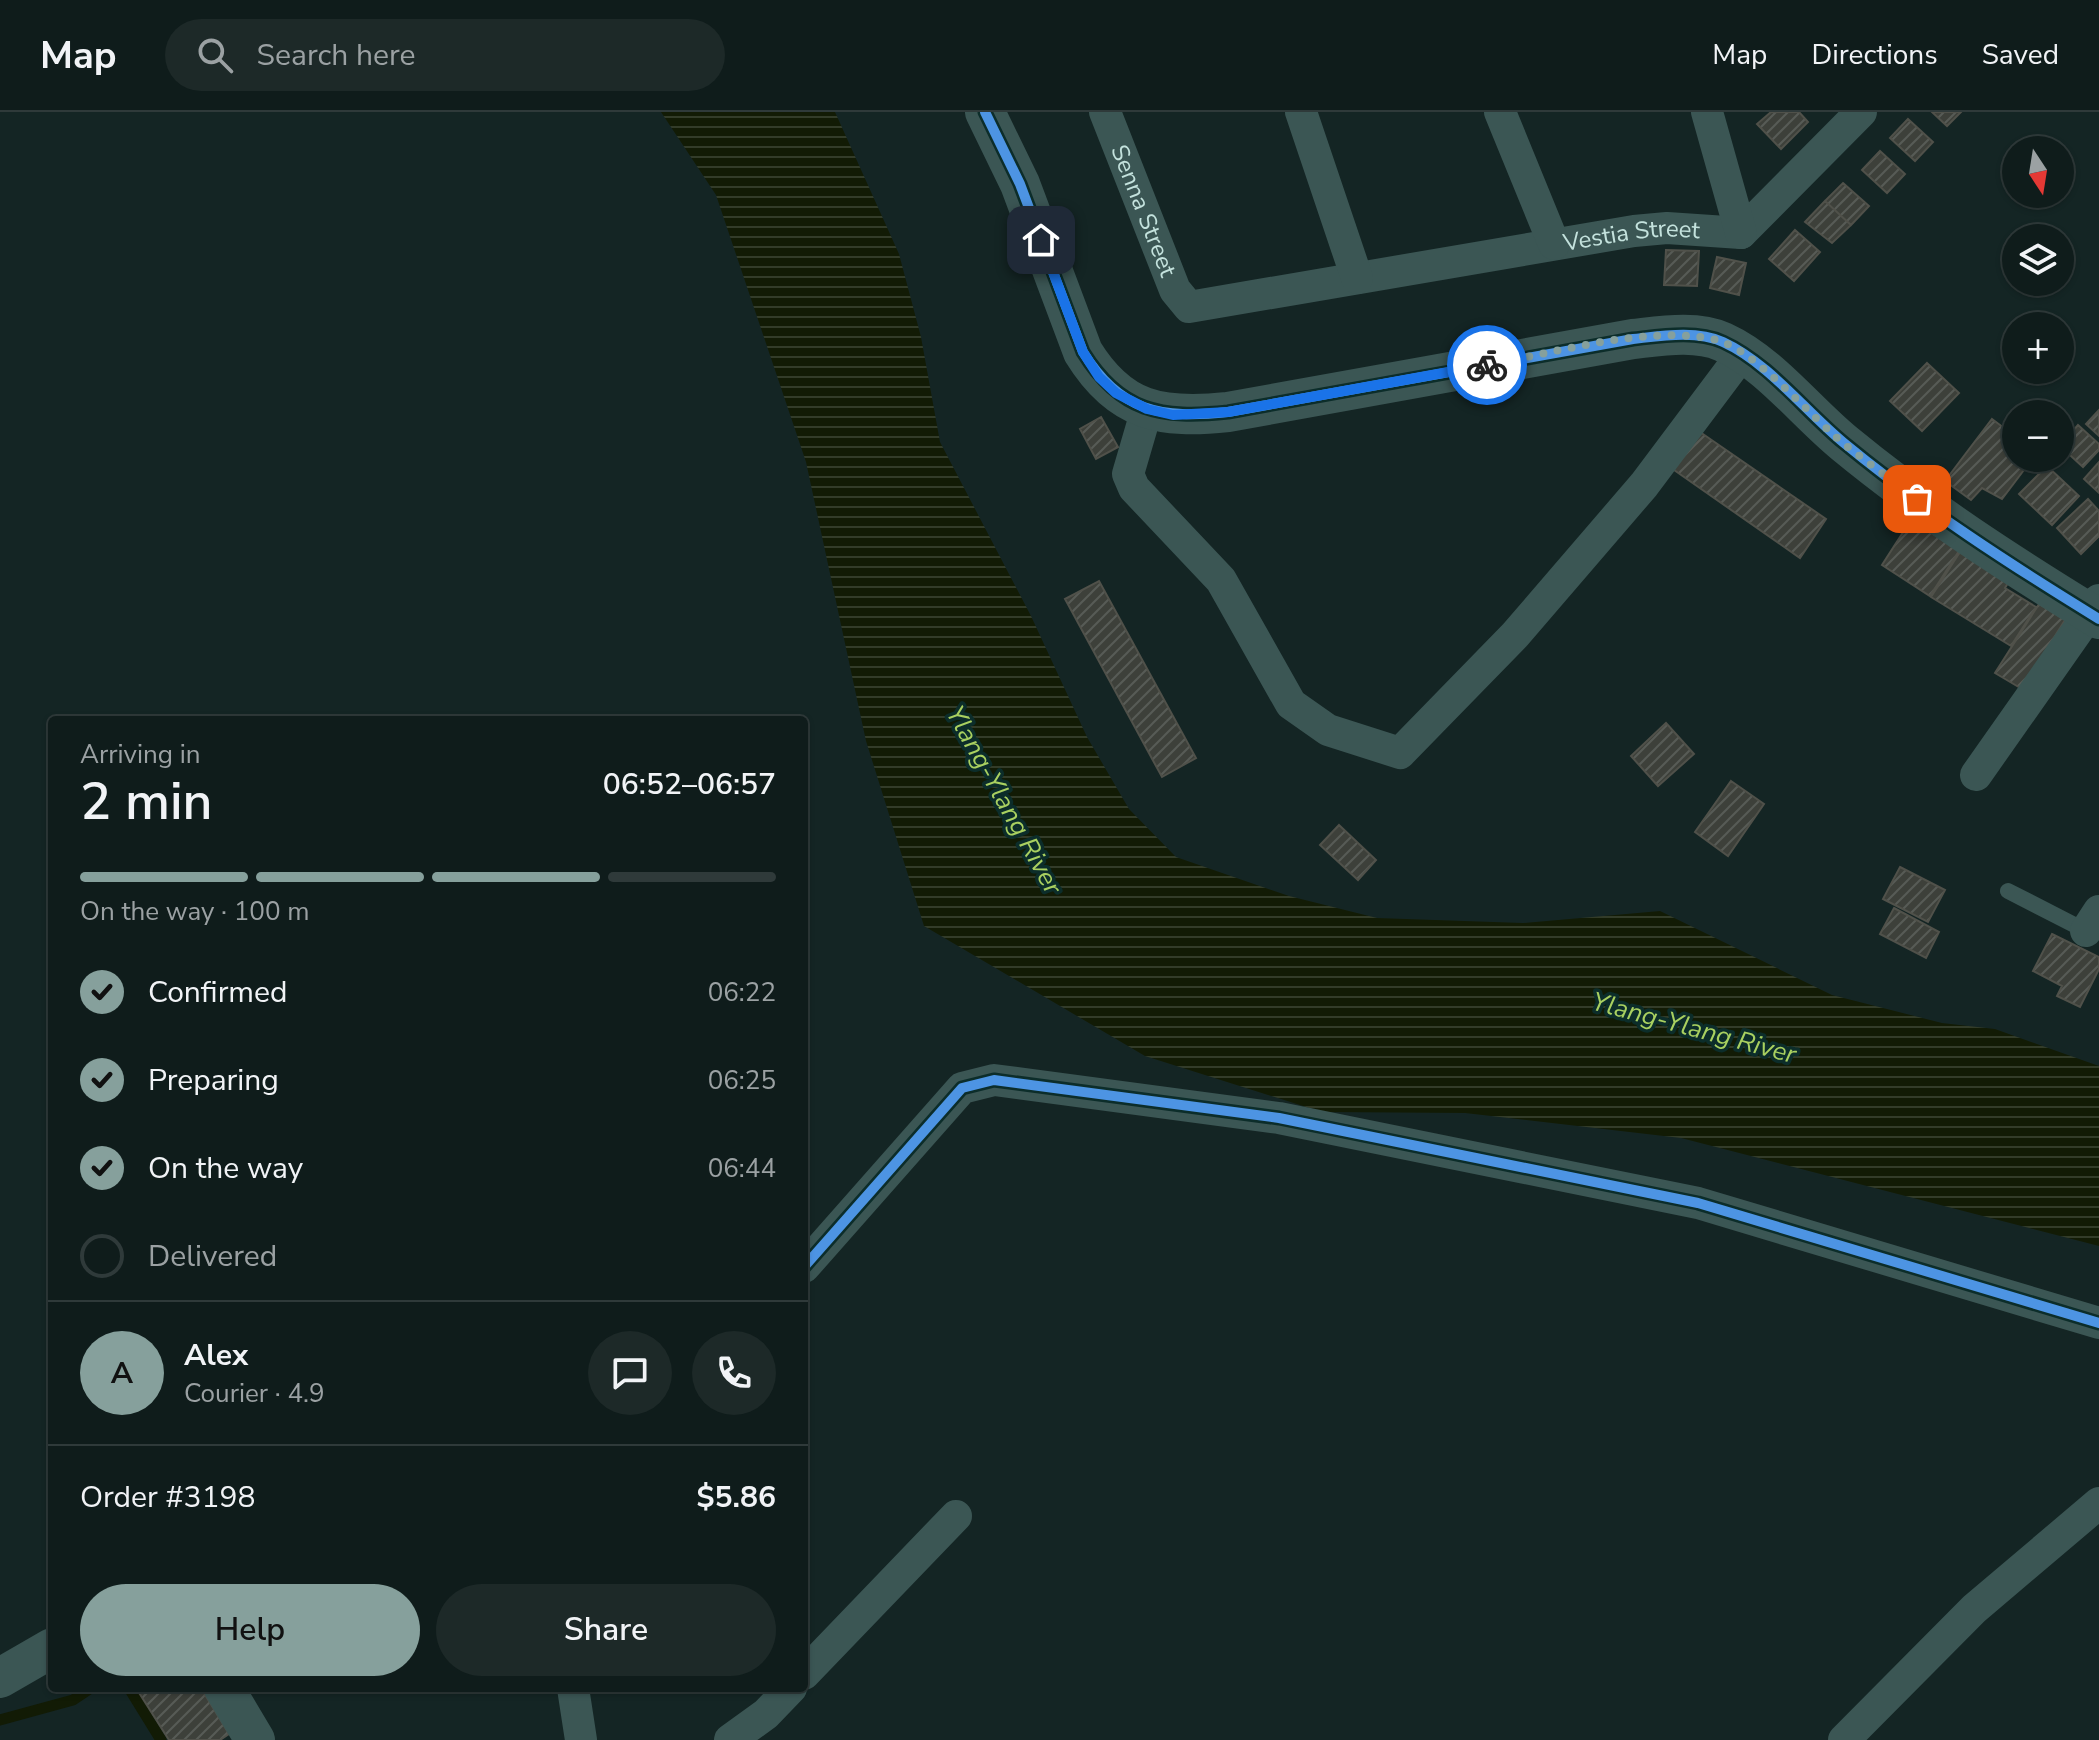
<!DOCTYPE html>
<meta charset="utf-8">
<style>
:root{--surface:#0f1c1b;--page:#1d2928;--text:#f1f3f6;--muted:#9ba1a3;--line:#2f3a3a;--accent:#86a09c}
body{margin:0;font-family:"Nunito Sans",sans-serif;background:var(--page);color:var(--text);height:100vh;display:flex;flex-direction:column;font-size:30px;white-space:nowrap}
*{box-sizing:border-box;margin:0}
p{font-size:26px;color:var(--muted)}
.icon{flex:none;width:44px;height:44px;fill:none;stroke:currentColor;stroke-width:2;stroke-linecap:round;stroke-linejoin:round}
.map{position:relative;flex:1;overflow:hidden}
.sheet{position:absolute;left:48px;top:604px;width:760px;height:976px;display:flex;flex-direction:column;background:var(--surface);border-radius:8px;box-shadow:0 2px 6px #0004,0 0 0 2px var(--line)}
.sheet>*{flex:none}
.needle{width:52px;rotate:168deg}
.buttons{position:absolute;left:2002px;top:24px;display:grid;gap:16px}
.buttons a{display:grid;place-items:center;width:72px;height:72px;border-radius:50%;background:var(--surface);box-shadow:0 2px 6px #0004,0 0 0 2px var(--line);font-size:40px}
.pin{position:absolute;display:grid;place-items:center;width:68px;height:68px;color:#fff;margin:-34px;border-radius:16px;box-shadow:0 4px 12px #0006}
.courier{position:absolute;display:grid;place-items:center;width:80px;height:80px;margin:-40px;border:6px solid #1a73e8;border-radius:50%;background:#fff;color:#222;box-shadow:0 2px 10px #0007}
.headline em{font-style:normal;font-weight:600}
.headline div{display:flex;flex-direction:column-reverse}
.headline{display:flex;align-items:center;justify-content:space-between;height:136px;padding:0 32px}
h1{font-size:52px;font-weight:600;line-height:60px}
.bar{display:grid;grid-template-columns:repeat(4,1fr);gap:12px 8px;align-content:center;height:96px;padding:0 32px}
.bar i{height:10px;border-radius:6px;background:var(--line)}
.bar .active{background:var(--accent)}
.bar p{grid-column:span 4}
.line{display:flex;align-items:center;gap:20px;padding:0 32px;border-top:2px solid var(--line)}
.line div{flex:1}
.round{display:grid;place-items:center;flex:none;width:84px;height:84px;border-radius:42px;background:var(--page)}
ol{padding:0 32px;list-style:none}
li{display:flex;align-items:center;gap:24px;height:88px}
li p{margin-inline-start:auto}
li .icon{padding:8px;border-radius:50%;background:var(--accent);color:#111;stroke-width:4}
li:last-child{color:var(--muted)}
li i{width:44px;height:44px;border:4px solid var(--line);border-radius:50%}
.action{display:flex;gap:16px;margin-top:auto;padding:16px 32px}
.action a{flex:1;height:92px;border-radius:48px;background:var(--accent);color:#111;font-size:32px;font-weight:600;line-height:92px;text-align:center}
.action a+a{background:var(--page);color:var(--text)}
header{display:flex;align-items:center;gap:48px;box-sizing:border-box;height:112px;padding:0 40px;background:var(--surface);border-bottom:2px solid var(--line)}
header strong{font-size:38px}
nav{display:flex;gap:44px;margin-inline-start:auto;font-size:28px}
.search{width:560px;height:72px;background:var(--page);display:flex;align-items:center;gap:20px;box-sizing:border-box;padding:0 28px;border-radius:44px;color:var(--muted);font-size:30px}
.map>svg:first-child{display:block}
</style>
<header>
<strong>Map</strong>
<div class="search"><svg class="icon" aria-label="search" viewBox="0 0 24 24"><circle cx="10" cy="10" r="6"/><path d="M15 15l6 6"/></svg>Search here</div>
<nav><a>Map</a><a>Directions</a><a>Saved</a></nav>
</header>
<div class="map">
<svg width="2099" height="1628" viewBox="0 0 2099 1628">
<defs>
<pattern id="water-rules" width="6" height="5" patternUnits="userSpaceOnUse" patternTransform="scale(2)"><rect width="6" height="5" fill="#121b05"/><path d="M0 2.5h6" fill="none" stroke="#333c29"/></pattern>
<pattern id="building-hatch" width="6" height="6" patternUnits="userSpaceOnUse" patternTransform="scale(2)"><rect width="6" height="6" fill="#3d403a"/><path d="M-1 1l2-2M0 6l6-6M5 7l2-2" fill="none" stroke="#575b56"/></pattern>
</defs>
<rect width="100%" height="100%" fill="#142524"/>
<path fill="url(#water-rules)" d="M661,0H835L899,142L921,225L940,330L1031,504L1087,625L1129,697L1176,745L1289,784L1377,806L1523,811L1660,799L1832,883L1942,911L1995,917L2099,954V1134L1681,1026L1465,1001L1322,1000L1145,944L924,814L866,629L806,350L716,83Z"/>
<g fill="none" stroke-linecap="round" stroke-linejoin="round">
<path stroke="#121b05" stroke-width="11" d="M129,1576L161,1628
M0,1608L73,1588L91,1576"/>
</g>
<path fill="url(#building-hatch)" stroke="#50514a" stroke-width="2" d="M1771,0H1799L1808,10L1781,37L1757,12Z
M1932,0H1961L1947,14Z
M1908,7L1933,30L1915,49L1890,26Z
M1880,39L1905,62L1887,81L1862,58Z
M1843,71L1869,94L1851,113L1825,89Z
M1825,89L1851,113L1832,131L1805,110Z
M1795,118L1820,140L1794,169L1769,147Z
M1666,138L1699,139L1697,174L1664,173Z
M1717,145L1746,151L1739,183L1710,176Z
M1927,251L1959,281L1922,319L1890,289Z
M2099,298V324L2086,312Z
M1101,305L1118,335L1096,347L1080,317Z
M1992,307L2016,325V346H2033L2002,387L1982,376L1971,388L1945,369Z
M2078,313L2099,332V338L2083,355L2060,334Z
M1700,320L1826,407L1800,446L1664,351Z
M2099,350V381L2084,367Z
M2047,354L2079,384L2052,413L2019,382Z
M2088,387L2099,399V424L2081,442L2057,416Z
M1911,408L1959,439L1930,484L1882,453Z
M1960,440L2008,471L2005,476L2036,495L2011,534L1931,485Z
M1099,469L1196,646L1162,665L1065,487Z
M2039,492L2065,508L2022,577L1995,561Z
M1666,611L1694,642L1658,674L1631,644Z
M1731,669L1764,692L1728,744L1695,720Z
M1339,713L1376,748L1358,768L1320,733Z
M1900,755L1945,778L1928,810L1883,787Z
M1894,796L1939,820L1926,846L1880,822Z
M2052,822L2099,845V857L2080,895L2057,884L2062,874L2033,859Z
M136,1576H201L229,1622L220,1628H169Z"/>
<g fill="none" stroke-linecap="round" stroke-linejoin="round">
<path stroke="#3b5654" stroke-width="16" d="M2008,779L2092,822"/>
<g stroke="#3b5654" stroke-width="32">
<path id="s1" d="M1105,0L1175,178L1189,195L1634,119L1667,116L1741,121L1861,0"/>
<path d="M1301,0L1357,166"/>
<path d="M1500,0L1554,132"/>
<path d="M1707,0L1741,121"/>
<path d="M1147,297L1128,362L1134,376L1221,468L1291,592L1328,618L1400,641L1515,523L1644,373L1743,241"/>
<path d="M1976,663L2099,488"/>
<path d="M2086,819L2099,799"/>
<path d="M804,1155L962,976L994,968L1279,1006L1698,1091L2099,1211"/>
<path d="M804,1562L956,1404"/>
<path d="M573,1576L581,1628"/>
<path d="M730,1628L766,1602L791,1576"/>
<path d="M1844,1628L1974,1497L2099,1391"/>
</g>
<path stroke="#3b5654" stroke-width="40" d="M985,0L1020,72L1083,240C1120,300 1161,307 1228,300L1633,227C1661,224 1696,218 1723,230C1769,251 1805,299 1844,331C1924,397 2011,453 2099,507
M0,1566L52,1536
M224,1576L255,1628"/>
<g stroke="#0c2d2a" stroke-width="15">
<path id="cycleway" d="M985,0L1020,72L1083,240C1120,300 1161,307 1228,300L1633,227C1661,224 1696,218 1723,230C1769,251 1805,299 1844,331C1924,397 2011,453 2099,507
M804,1155L962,976L994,968L1279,1006L1698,1091L2099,1211"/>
</g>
<use href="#cycleway" stroke="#4d94e3" stroke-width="10"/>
</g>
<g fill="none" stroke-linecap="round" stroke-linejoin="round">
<path stroke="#86a09c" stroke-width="8" stroke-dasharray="0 14.4" d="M1487,253C1556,241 1648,212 1717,228C1755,238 1811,305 1844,332C1868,351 1893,369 1917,387"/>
<path stroke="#1a73e8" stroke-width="10" d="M1041,128L1083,240L1099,265L1116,281L1147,297L1173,303L1228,300L1487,253"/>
</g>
<g text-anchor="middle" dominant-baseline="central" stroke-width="7" stroke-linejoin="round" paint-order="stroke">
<g font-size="24" fill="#c4e2dd" stroke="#0c2d2a">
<text stroke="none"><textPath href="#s1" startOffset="106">Senna Street</textPath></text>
<text stroke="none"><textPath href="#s1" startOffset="662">Vestia Street</textPath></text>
</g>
<g font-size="26" font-style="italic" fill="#a9d060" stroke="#0c2d2a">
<text transform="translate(1004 688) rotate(61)">Ylang-Ylang River</text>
<text transform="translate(1694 916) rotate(15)">Ylang-Ylang River</text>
</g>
</g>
</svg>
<div class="buttons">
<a><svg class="needle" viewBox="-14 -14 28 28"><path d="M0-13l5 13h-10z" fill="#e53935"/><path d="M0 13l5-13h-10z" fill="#9ba1a3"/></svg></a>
<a><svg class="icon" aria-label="layers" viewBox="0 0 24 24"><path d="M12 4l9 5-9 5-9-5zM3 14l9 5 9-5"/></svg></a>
<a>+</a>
<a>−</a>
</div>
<div class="pin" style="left:1917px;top:387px;background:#ea580c"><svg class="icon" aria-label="bag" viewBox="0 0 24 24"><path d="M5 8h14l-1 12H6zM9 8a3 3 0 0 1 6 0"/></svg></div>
<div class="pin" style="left:1041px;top:128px;background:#1f2937"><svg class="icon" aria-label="home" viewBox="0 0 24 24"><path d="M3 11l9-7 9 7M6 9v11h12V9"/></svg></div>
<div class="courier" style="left:1487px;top:253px"><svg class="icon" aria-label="bike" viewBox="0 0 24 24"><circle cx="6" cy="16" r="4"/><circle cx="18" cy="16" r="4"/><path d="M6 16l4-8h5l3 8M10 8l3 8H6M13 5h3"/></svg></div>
<section class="sheet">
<div class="headline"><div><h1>2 min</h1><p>Arriving in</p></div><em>06:52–06:57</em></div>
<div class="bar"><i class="active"></i><i class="active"></i><i class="active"></i><i></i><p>On the way · 100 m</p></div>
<ol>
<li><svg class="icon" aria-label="check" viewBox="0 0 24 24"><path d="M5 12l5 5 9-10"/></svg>Confirmed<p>06:22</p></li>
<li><svg class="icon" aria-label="check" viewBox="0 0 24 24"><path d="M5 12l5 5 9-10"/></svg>Preparing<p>06:25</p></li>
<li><svg class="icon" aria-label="check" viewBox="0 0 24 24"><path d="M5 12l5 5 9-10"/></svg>On the way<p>06:44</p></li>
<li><i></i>Delivered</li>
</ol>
<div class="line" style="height:144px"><b class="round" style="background:var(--accent);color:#111">A</b><div><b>Alex</b><p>Courier · 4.9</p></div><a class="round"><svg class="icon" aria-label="chat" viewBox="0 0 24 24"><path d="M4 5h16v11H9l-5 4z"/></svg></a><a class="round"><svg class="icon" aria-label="phone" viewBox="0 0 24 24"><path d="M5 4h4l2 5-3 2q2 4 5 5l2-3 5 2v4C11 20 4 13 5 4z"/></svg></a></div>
<div class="line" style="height:104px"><div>Order #3198</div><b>$5.86</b></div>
<div class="action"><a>Help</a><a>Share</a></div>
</section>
</div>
